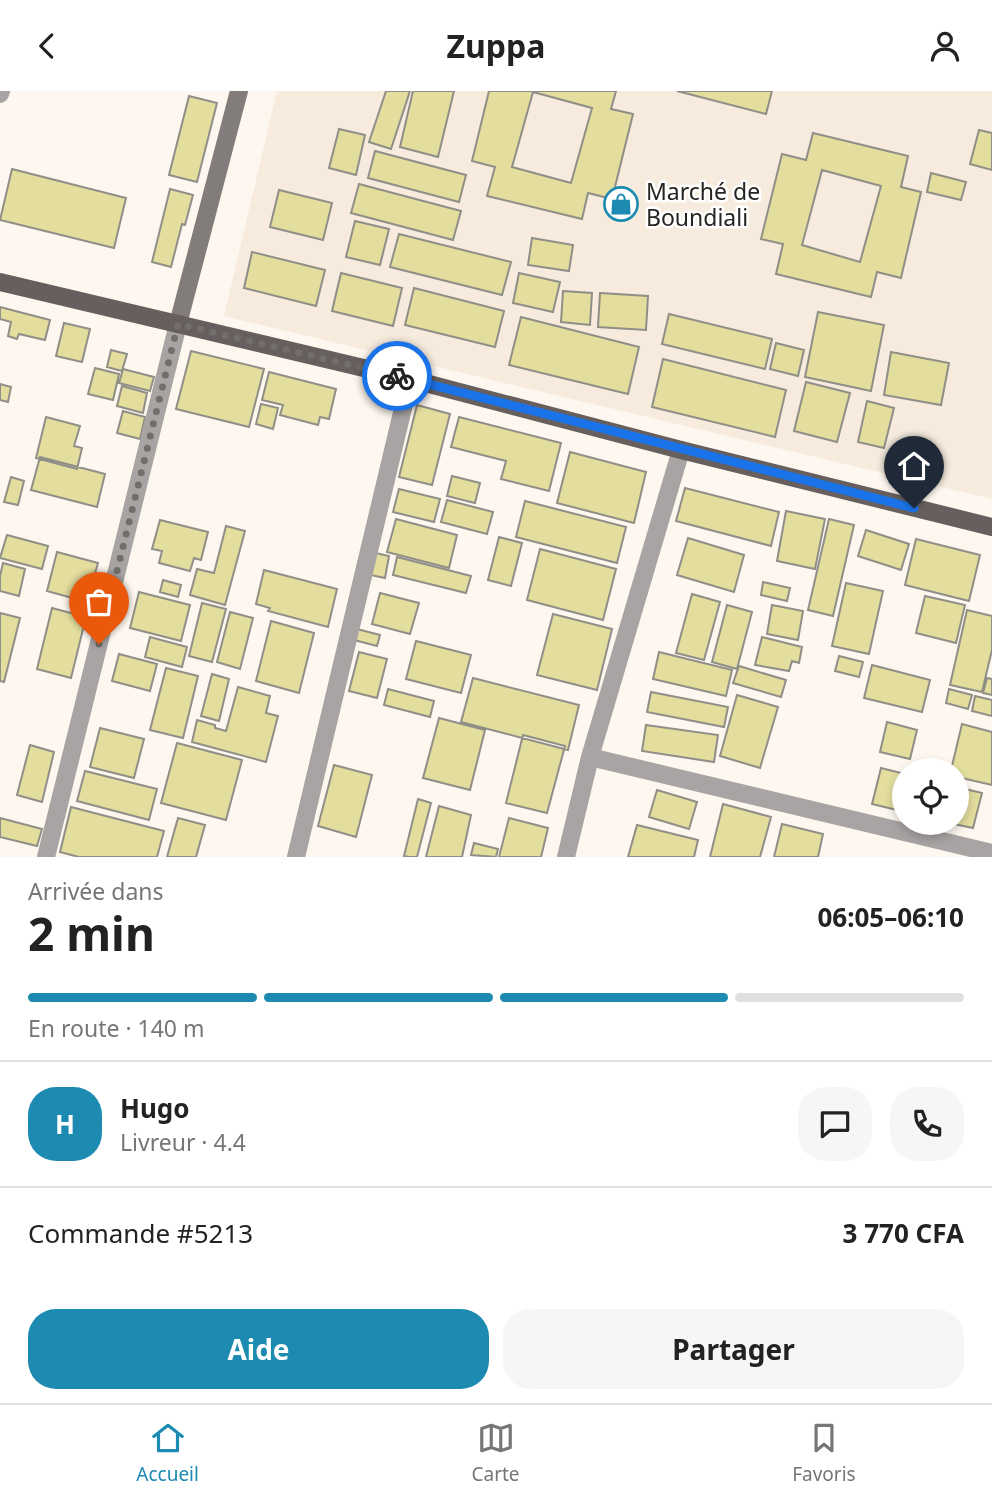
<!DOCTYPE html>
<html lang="fr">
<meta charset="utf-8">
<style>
:root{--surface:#fff;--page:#f6f6f6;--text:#222;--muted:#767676;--line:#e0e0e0;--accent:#1d8bb1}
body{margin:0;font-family:"Noto Sans",sans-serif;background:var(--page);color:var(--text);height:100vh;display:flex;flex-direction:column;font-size:26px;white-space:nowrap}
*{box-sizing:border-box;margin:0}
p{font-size:23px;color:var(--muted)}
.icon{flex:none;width:38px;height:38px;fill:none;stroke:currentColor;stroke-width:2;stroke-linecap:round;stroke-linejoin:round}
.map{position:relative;height:766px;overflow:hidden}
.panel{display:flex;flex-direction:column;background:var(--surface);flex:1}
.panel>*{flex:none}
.buttons{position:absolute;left:892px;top:667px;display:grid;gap:14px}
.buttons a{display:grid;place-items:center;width:77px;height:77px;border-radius:50%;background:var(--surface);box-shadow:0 4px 10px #0003;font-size:35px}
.pin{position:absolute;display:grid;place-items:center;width:60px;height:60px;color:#fff;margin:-72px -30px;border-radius:50% 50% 50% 0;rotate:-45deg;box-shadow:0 0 7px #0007}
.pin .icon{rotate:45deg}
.courier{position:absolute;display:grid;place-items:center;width:70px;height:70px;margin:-35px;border:5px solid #1a73e8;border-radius:50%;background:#fff;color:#222;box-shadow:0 2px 9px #0007}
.summary em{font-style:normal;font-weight:700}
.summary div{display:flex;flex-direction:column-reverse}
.summary{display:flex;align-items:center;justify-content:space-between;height:119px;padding:0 28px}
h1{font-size:46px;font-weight:700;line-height:52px}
.bar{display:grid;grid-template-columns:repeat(4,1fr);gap:10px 7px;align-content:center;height:84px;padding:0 28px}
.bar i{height:9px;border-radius:5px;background:var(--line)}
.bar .on{background:var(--accent)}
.bar p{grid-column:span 4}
.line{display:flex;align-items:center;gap:18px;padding:0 28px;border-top:2px solid var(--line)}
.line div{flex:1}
.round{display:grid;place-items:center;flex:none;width:74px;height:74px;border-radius:28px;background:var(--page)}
.primary-button{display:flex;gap:14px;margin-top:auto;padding:14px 28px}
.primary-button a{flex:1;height:80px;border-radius:28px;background:var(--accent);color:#fff;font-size:28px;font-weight:700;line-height:80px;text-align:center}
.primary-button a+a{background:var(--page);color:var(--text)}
header{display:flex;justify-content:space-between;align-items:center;height:91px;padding:0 28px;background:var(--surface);font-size:32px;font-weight:700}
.tab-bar{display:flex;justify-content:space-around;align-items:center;height:98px;border-top:2px solid var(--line);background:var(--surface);font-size:19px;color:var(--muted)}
.tab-bar a{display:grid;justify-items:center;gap:4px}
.tab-bar .on{color:var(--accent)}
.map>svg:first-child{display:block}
</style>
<header><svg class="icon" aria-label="back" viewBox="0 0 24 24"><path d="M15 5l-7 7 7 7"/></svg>Zuppa<svg class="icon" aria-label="person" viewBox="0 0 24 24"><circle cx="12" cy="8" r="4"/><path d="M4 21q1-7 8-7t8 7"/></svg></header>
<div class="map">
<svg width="992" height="766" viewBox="0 0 992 766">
<rect width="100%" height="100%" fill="#fef7f0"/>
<path fill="#f6ebdd" d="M277,0H992V408L224,225Z"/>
<path fill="#e3dd9e" stroke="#8f8f87" stroke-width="2" fill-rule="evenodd" d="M386,0H410L391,58L369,51Z
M413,0H454L438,66L400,56Z
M489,0H616L611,18L633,23L612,108L588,102L582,128L487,105L495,76L472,70ZM533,1L592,17L571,92L512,76Z
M677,0H772L766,23Z
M189,5L217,12L197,91L169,84Z
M339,38L365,44L356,84L329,77Z
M979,39L992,42V79L970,73Z
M813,42L908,65L901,96L921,101L901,187L877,181L871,206L776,183L783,153L761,148L782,63L806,69ZM822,79L881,95L860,171L802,154Z
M375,60L466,84L459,111L368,87Z
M12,78L126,107L114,157L0,129Z
M931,82L966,91L961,109L927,101Z
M359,93L461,120L453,149L351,122Z
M170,98L193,104L185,134L182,133L171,176L152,171Z
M279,99L332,112L323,149L270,136Z
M355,130L389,138L380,174L346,166Z
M399,143L511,171L502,204L390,176Z
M532,147L573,154L569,180L528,174Z
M252,161L325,179L316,215L244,197Z
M341,182L402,197L393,235L332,220Z
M519,182L560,191L553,221L513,212Z
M414,197L504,220L495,256L405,234Z
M563,200L592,202L590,234L561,231Z
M600,202L648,205L646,239L598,236Z
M0,216L50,229L45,249L19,243L17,248L8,245L11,231L0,228Z
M818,221L884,234L871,300L805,286Z
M669,223L772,248L765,278L662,253Z
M521,226L639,256L628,303L509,274Z
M64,232L90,238L82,271L56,265Z
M776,252L804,259L798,285L770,278Z
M111,259L127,263L122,280L107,276Z
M191,260L264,278L249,336L176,318Z
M891,261L949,272L941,314L884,304Z
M663,268L786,299L775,346L652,316Z
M95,277L119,283L113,309L88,303Z
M123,278L154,286L150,300L119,292Z
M269,281L336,298L329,328L320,326L318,334L280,324L283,314L262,309Z
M806,291L850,302L837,351L794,340Z
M0,293L11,296L8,311L0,309Z
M122,295L147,302L143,322L117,315Z
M867,310L894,317L884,357L858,351Z
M261,313L278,317L273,338L256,333Z
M417,314L450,323L432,394L399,386Z
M123,320L145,326L140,348L117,342Z
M46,326L80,335L74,355L82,357L77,378L36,367Z
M459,326L561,352L549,400L501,388L506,370L451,356Z
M570,361L646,381L634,432L557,412Z
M40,366L105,383L97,416L31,399Z
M452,385L480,392L475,412L447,405Z
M11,386L24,390L18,414L4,411Z
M685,397L779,421L771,455L676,430Z
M399,398L440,408L434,431L393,421Z
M447,409L493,421L487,443L441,431Z
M525,410L626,436L617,472L516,446Z
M786,420L825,428L815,478L777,470Z
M396,428L457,444L449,477L387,461Z
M829,428L854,434L833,525L808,519Z
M160,429L208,441L201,469L194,467L190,480L159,472L162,460L152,458Z
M226,435L245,440L225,514L190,504L197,478L214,482Z
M866,439L909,453L901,479L858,465Z
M7,444L48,455L42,478L0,467Z
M499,446L522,452L511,495L488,489Z
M688,447L744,464L734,501L677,484Z
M916,448L980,464L969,510L905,494Z
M540,458L616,478L603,529L527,509Z
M57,461L98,472L87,511L47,500Z
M371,461L389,465L385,487L366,483Z
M397,466L471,485L466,502L393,484Z
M3,472L25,478L19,505L0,500V485Z
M264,479L337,498L328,536L268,520L270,517L256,513Z
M163,489L181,494L178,506L160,501Z
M763,491L790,497L787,510L761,504Z
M846,492L883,500L869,563L832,555Z
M139,501L190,514L181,550L130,537Z
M380,502L419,512L410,543L372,533Z
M692,503L720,511L704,569L676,562Z
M925,505L965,514L956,552L916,542Z
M202,512L226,518L212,571L189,565Z
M727,514L752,521L737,578L712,571Z
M772,514L803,520L798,549L767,543Z
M52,517L86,526L71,587L37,578Z
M967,519L992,525V559L982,601L950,594Z
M230,521L253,527L240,578L217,571Z
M0,522L20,527L4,591L0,590Z
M553,523L612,538L597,599L537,584Z
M271,530L314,542L299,602L256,590Z
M357,538L380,544L377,555L354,549Z
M150,546L187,556L182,576L145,566Z
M762,546L802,556L799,572L792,570L789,580L755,574Z
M416,550L471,564L461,602L406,588Z
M359,561L387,568L377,607L349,600Z
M659,561L732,579L726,605L653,588Z
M119,563L157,573L150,600L112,590Z
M839,565L863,571L859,586L835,580Z
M872,574L930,589L922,621L864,607Z
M739,575L786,589L781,606L733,592Z
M166,577L198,585L183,647L150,639Z
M212,583L229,588L219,630L201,625Z
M473,587L579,614L568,659L461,631Z
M987,587L992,588V604L983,602Z
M238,596L270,605L266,622L278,625L266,671L192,651L197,629L215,634V637L226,640Z
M388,598L434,610L430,626L384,614Z
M949,598L972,604L968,618L946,612Z
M651,601L728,616L724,636L647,621Z
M737,604L778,616L760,677L720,665Z
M975,605L992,609V625L972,620Z
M439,627L485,639L470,699L423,687Z
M887,631L917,639L910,668L880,661Z
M962,633L992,641V694L957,686V679H951Z
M646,634L718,644L714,671L642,660Z
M100,637L144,648L134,687L90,676Z
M523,644L565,655L547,722L506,712Z
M177,652L242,669L226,729L161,712Z
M30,654L54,661L42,711L17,704Z
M334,674L372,684L356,746L318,735Z
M881,677L905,683V721L872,713Z
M85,680L157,698L149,729L77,710Z
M957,696L982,702L973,737L949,732H957Z
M657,699L697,711L689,738L649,726Z
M418,708L431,712L417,766H409L404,765Z
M723,713L771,726L760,766H710Z
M439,715L471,724L462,766H426Z
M71,716L164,740L157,766H79L60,761Z
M0,727L42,738L37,755L0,746Z
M178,727L205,734L196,766H167Z
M509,727L548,737L541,766H499Z
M782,733L823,743L818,766H774Z
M637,734L698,749L694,766H628Z
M474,752L498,758L496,766L471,764Z"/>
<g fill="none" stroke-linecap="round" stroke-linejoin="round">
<path stroke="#a8a4a3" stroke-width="18" d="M0,3L1,0
M590,666L992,762
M46,766L178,233
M296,766L410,288
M566,766L590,666L681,359"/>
<path stroke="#827c7a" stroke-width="18" d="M178,233L239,0"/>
<path stroke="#665f5d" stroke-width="18" d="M0,191L410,288L681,359L992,436"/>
</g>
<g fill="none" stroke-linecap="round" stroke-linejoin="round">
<path stroke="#726e69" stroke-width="7" stroke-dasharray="0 12.6" d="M99,553L178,233L397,285"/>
<path stroke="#1a73e8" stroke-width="9" d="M397,285L914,417"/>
</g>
<defs>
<g id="shop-ring" transform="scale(1.75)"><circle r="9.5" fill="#fff" stroke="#1d8bb1" stroke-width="1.5"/><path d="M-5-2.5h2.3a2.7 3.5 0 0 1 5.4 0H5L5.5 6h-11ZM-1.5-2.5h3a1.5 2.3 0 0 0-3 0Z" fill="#1d8bb1"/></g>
</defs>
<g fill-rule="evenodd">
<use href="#shop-ring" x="621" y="113"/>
</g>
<g text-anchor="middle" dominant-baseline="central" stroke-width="5" stroke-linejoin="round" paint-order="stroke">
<g font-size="23" fill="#262421" stroke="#fff" text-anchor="start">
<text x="646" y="100">Marché de<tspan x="646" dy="26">Boundiali</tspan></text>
</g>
</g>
</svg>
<div class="buttons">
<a><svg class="icon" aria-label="locate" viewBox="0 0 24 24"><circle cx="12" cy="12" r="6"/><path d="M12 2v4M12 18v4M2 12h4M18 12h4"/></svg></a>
</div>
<div class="pin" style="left:99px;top:553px;background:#ea580c"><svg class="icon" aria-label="bag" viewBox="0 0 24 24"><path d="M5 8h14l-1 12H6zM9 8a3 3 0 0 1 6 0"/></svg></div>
<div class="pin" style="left:914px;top:417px;background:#1f2937"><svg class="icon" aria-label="home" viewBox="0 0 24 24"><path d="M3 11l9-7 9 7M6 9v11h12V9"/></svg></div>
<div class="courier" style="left:397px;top:285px"><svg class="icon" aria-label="bike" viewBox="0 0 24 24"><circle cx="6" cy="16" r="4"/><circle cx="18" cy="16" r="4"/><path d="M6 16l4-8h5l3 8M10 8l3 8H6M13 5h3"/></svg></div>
</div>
<section class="panel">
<div class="summary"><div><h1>2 min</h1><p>Arrivée dans</p></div><em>06:05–06:10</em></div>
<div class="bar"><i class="on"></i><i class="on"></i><i class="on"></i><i></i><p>En route · 140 m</p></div>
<div class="line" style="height:126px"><b class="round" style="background:var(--accent);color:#fff">H</b><div><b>Hugo</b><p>Livreur · 4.4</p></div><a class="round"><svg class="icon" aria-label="chat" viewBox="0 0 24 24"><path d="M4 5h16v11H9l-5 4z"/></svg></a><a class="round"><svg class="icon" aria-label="phone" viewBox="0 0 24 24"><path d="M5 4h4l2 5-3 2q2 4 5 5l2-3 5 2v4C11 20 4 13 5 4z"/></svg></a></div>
<div class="line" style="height:91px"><div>Commande #5213</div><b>3 770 CFA</b></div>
<div class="primary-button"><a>Aide</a><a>Partager</a></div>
</section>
<nav class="tab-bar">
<a class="on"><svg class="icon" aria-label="home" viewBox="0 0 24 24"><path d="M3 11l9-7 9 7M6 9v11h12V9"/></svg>Accueil</a>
<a><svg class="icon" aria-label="map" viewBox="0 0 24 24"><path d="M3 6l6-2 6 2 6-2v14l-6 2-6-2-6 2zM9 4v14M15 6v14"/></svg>Carte</a>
<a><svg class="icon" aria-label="saved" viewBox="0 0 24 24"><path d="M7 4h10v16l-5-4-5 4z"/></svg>Favoris</a>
</nav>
